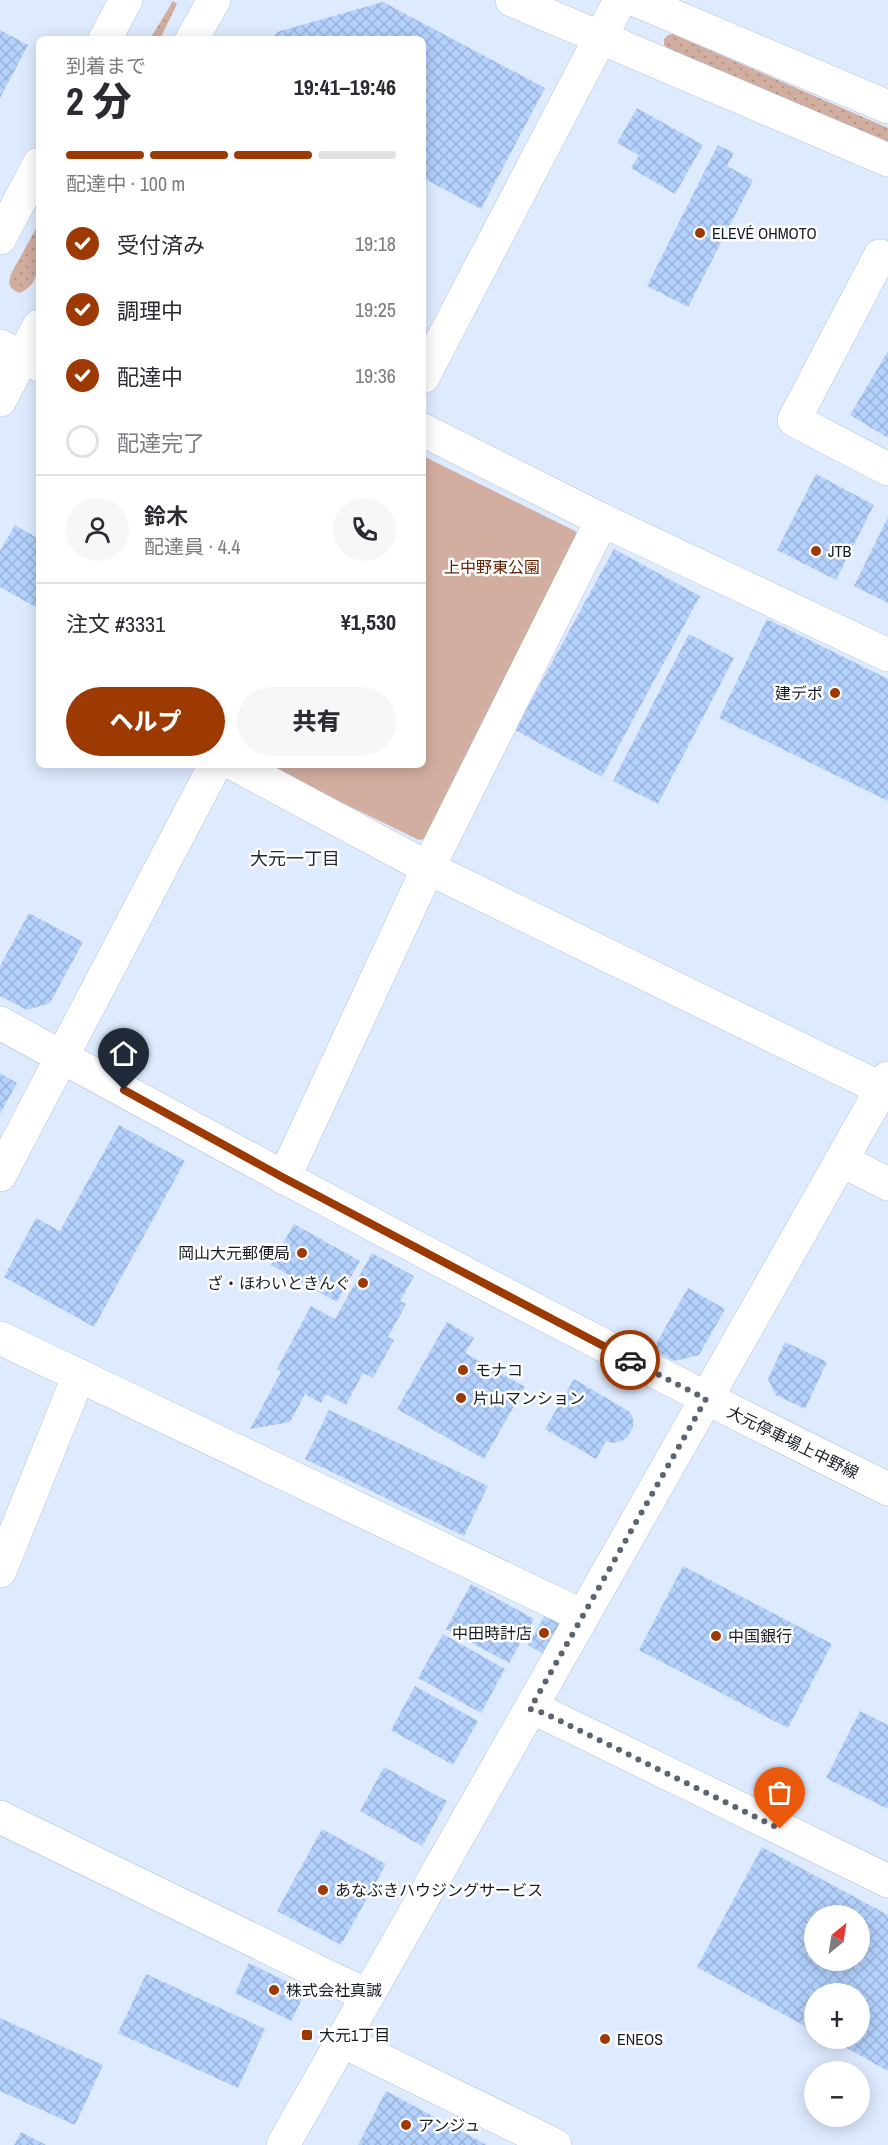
<!DOCTYPE html>
<html lang="ja">
<meta charset="utf-8">
<style>
:root{--surface:#fff;--page:#f7f7f7;--text:#2b2b33;--muted:#7c7c81;--line:#e1e1e2;--accent:#9d3903}
body{margin:0;font-family:"Archivo Narrow","Noto Sans JP",sans-serif;background:var(--page);color:var(--text);height:100vh;display:flex;flex-direction:column;font-size:22px;white-space:nowrap}
*{box-sizing:border-box;margin:0}
p{font-size:20px;color:var(--muted)}
.icon{flex:none;width:33px;height:33px;fill:none;stroke:currentColor;stroke-width:2;stroke-linecap:round;stroke-linejoin:round}
.map{position:relative;flex:1;overflow:hidden}
.panel{position:absolute;left:36px;top:36px;width:390px;height:732px;display:flex;flex-direction:column;background:var(--surface);border-radius:9px;box-shadow:0 3px 15px #0003}
.panel>*{flex:none}
.needle{width:39px;rotate:30deg}
.tools{position:absolute;left:804px;top:1905px;display:grid;gap:12px}
.tools a{display:grid;place-items:center;width:66px;height:66px;border-radius:50%;background:var(--surface);box-shadow:0 3px 15px #0003;font-size:30px}
.pin{position:absolute;display:grid;place-items:center;width:51px;height:51px;color:#fff;margin:-62px -26px;border-radius:50% 50% 50% 0;rotate:-45deg;box-shadow:0 0 6px #0007}
.pin .icon{rotate:45deg}
.courier{position:absolute;display:grid;place-items:center;width:60px;height:60px;margin:-30px;border:4px solid #9d3903;border-radius:50%;background:#fff;color:#222;box-shadow:0 2px 8px #0007}
.overview em{font-style:normal;font-weight:800}
.overview div{display:flex;flex-direction:column-reverse}
.overview{display:flex;align-items:center;justify-content:space-between;height:102px;padding:0 30px}
h1{font-size:39px;font-weight:800;line-height:45px}
.bar{display:grid;grid-template-columns:repeat(4,1fr);gap:9px 6px;align-content:center;height:72px;padding:0 30px}
.bar i{height:8px;border-radius:4px;background:var(--line)}
.bar .on{background:var(--accent)}
.bar p{grid-column:span 4}
.line{display:flex;align-items:center;gap:15px;padding:0 30px;border-top:2px solid var(--line)}
.line div{flex:1}
.round{display:grid;place-items:center;flex:none;width:63px;height:63px;border-radius:32px;background:var(--page)}
ol{padding:0 30px;list-style:none}
li{display:flex;align-items:center;gap:18px;height:66px}
li p{margin-inline-start:auto}
li .icon{padding:6px;border-radius:50%;background:var(--accent);color:#fff;stroke-width:4}
li:last-child{color:var(--muted)}
li i{width:33px;height:33px;border:3px solid var(--line);border-radius:50%}
.button{display:flex;gap:12px;margin-top:auto;padding:12px 30px}
.button a{flex:1;height:69px;border-radius:36px;background:var(--accent);color:#fff;font-size:24px;font-weight:800;line-height:69px;text-align:center}
.button a+a{background:var(--page);color:var(--text)}
.map>svg:first-child{display:block}
</style>
<div class="map">
<svg width="888" height="2145" viewBox="0 0 888 2145">
<defs>
<pattern id="grass-dots" width="8" height="8" patternUnits="userSpaceOnUse" patternTransform="scale(1.5)"><rect width="8" height="8" fill="#d2aea1"/><path d="M2 2h.1M6 6h.1" fill="none" stroke="#b4958a" stroke-width="1.8" stroke-linecap="round"/></pattern>
<pattern id="building-cross-hatch" width="8" height="8" patternUnits="userSpaceOnUse" patternTransform="scale(1.5)"><rect width="8" height="8" fill="#b4d2fd"/><path d="M0 0l8 8M0 8l8-8" fill="none" stroke="#9ab4d9"/></pattern>
</defs>
<rect width="100%" height="100%" fill="#deebff"/>
<path fill="url(#grass-dots)" d="M173,1L177,4L160,39H150Z
M673,34L888,128V145L667,48L664,45V39L668,35Z
M39,223C39,245 46,284 19,293L11,288L9,282L11,274Z"/>
<path fill="#d2aea1" d="M425,457L575,531L583,541L434,836L419,840L265,765H423V458Z"/>
<path fill="url(#building-cross-hatch)" fill-rule="evenodd" d="M383,2L545,88L481,209L423,178V39H273L277,32Z
M0,30L28,45L0,98Z
M637,108L703,145L675,194L631,168L639,155L617,143Z
M718,145L734,153L727,166L753,180L688,307L647,286Z
M888,351V438L850,415Z
M816,474L874,505L836,580L777,550Z
M888,517V603L854,586Z
M15,525L39,539V609L0,587V551Z
M614,549L700,596L602,777L515,730Z
M767,619L888,679V801L719,718Z
M689,634L734,658L658,804L613,781Z
M29,913L83,942L50,1003L27,1010L0,996V966Z
M0,1073L17,1083L0,1114Z
M119,1125L185,1161L94,1327L4,1277L36,1218L60,1231Z
M294,1224L360,1261L337,1302L271,1265Z
M372,1253L414,1276L400,1301L406,1304L388,1337L394,1340L373,1378L363,1373L346,1405L326,1394L321,1403L305,1394L290,1422L250,1429L281,1372L277,1369L311,1306L335,1319Z
M688,1288L725,1309L699,1355L674,1361L653,1349Z
M447,1322L474,1338L465,1353L525,1387L484,1459L397,1409Z
M785,1342L827,1362L805,1409L776,1395L768,1379Z
M574,1379L630,1412L633,1419V1427L628,1436L622,1441L613,1443L606,1441L596,1459L545,1429Z
M329,1410L488,1486L464,1536L305,1459Z
M683,1566L832,1644L788,1728L639,1650Z
M471,1584L534,1619L509,1663L446,1629Z
M545,1615L566,1627L549,1657L528,1645Z
M443,1634L505,1669L481,1713L418,1678Z
M415,1686L478,1721L453,1765L391,1730Z
M860,1711L888,1725V1809L826,1778Z
M384,1767L447,1801L422,1846L360,1811Z
M322,1829L386,1864L341,1945L277,1911Z
M762,1847L888,1915V2071L829,2038H860V1994H814V2031L697,1967ZM814,1916H860V1960H814Z
M249,1963L306,1991L291,2021L235,1993Z
M146,1974L265,2029L238,2088L118,2033Z
M0,2018L103,2065L75,2125L0,2091Z
M386,2091L487,2145H358Z
M21,2132L46,2145H14Z"/>
<g fill="none" stroke-linecap="round" stroke-linejoin="round">
<g stroke="#b2c2da" stroke-width="34">
<path id="minor" d="M512,0L888,160
M636,0L888,107
M880,256L794,420L888,469
M0,346L39,365
M423,377L620,0
M423,430L602,520L888,655
M236,765L428,868L882,1089
M841,1160L888,1184
M0,1175L215,765
M284,1178L428,868L602,520
M0,1338L583,1616
M0,1571L79,1375
M530,1709L544,1713L888,1881
M0,1817L368,1996
M342,2041L555,2145
M283,2145L888,1078"/>
</g>
<g stroke="#b2c2da" stroke-width="34">
<path id="major" d="M105,39L126,0
M192,39L214,0
M0,238L39,164
M0,400L39,326
M0,1023C293,1184 588,1341 888,1489"/>
</g>
<use href="#minor" stroke="#fff" stroke-width="33"/>
<use href="#major" stroke="#fff" stroke-width="33"/>
</g>
<g fill="none" stroke-linecap="round" stroke-linejoin="round">
<path stroke="#5c6471" stroke-width="6" stroke-dasharray="0 10.8" d="M630,1360L706,1399L530,1709L544,1713L780,1829"/>
<path stroke="#9d3903" stroke-width="8" d="M124,1090L284,1178L630,1360"/>
</g>
<g fill="#9d3903" stroke="#fff" stroke-width="2">
<circle cx="700" cy="233" r="6"/>
<circle cx="816" cy="551" r="6"/>
<circle cx="835" cy="693" r="6"/>
<circle cx="302" cy="1253" r="6"/>
<circle cx="363" cy="1283" r="6"/>
<circle cx="463" cy="1370" r="6"/>
<circle cx="461" cy="1398" r="6"/>
<circle cx="544" cy="1633" r="6"/>
<circle cx="716" cy="1636" r="6"/>
<circle cx="323" cy="1890" r="6"/>
<circle cx="274" cy="1990" r="6"/>
<rect x="301" y="2029" width="12" height="12" rx="3"/>
<circle cx="605" cy="2039" r="6"/>
<circle cx="406" cy="2125" r="6"/>
</g>
<g text-anchor="middle" dominant-baseline="central" stroke-width="5" stroke-linejoin="round" paint-order="stroke">
<g font-size="16" fill="#161c25" stroke="#fff" text-anchor="start">
<text x="712" y="233">ELEVÉ OHMOTO</text>
<text x="828" y="551">JTB</text>
<text x="823" y="693" text-anchor="end">建デポ</text>
<text x="290" y="1253" text-anchor="end">岡山大元郵便局</text>
<text x="351" y="1283" text-anchor="end">ざ・ほわいときんぐ</text>
<text x="475" y="1370">モナコ</text>
<text x="473" y="1398">片山マンション</text>
<text x="532" y="1633" text-anchor="end">中田時計店</text>
<text x="728" y="1636">中国銀行</text>
<text x="335" y="1890">あなぶきハウジングサービス</text>
<text x="286" y="1990">株式会社真誠</text>
<text x="319" y="2035">大元1丁目</text>
<text x="617" y="2039">ENEOS</text>
<text x="418" y="2125">アンジュ</text>
</g>
<g font-size="16" fill="#612306" stroke="#fff">
<text x="492" y="567">上中野東公園</text>
</g>
<g font-size="16" fill="#161c25" stroke="#fff">
<text transform="translate(793 1442) rotate(26)">大元停車場上中野線</text>
</g>
<g font-size="18" fill="#1f2b3d" stroke="#fff">
<text x="295" y="858">大元一丁目</text>
</g>
</g>
</svg>
<div class="tools">
<a><svg class="needle" viewBox="-14 -14 28 28"><path d="M0-13l5 13h-10z" fill="#e53935"/><path d="M0 13l5-13h-10z" fill="#7c7c81"/></svg></a>
<a>+</a>
<a>−</a>
</div>
<div class="pin" style="left:780px;top:1829px;background:#ea580c"><svg class="icon" aria-label="bag" viewBox="0 0 24 24"><path d="M5 8h14l-1 12H6zM9 8a3 3 0 0 1 6 0"/></svg></div>
<div class="pin" style="left:124px;top:1090px;background:#1f2937"><svg class="icon" aria-label="home" viewBox="0 0 24 24"><path d="M3 11l9-7 9 7M6 9v11h12V9"/></svg></div>
<div class="courier" style="left:630px;top:1360px"><svg class="icon" aria-label="car" viewBox="0 0 24 24"><path d="M5 17H2v-5l4-1 3-4h7l3 4 3 1v5h-3M9 17h6M6 11h13"/><circle cx="7" cy="17" r="2"/><circle cx="17" cy="17" r="2"/></svg></div>
<section class="panel">
<div class="overview"><div><h1>2 分</h1><p>到着まで</p></div><em>19:41–19:46</em></div>
<div class="bar"><i class="on"></i><i class="on"></i><i class="on"></i><i></i><p>配達中 · 100 m</p></div>
<ol>
<li><svg class="icon" aria-label="check" viewBox="0 0 24 24"><path d="M5 12l5 5 9-10"/></svg>受付済み<p>19:18</p></li>
<li><svg class="icon" aria-label="check" viewBox="0 0 24 24"><path d="M5 12l5 5 9-10"/></svg>調理中<p>19:25</p></li>
<li><svg class="icon" aria-label="check" viewBox="0 0 24 24"><path d="M5 12l5 5 9-10"/></svg>配達中<p>19:36</p></li>
<li><i></i>配達完了</li>
</ol>
<div class="line" style="height:108px"><a class="round"><svg class="icon" aria-label="person" viewBox="0 0 24 24"><circle cx="12" cy="8" r="4"/><path d="M4 21q1-7 8-7t8 7"/></svg></a><div><b>鈴木</b><p>配達員 · 4.4</p></div><a class="round"><svg class="icon" aria-label="phone" viewBox="0 0 24 24"><path d="M5 4h4l2 5-3 2q2 4 5 5l2-3 5 2v4C11 20 4 13 5 4z"/></svg></a></div>
<div class="line" style="height:78px"><div>注文 #3331</div><b>¥1,530</b></div>
<div class="button"><a>ヘルプ</a><a>共有</a></div>
</section>
</div>
